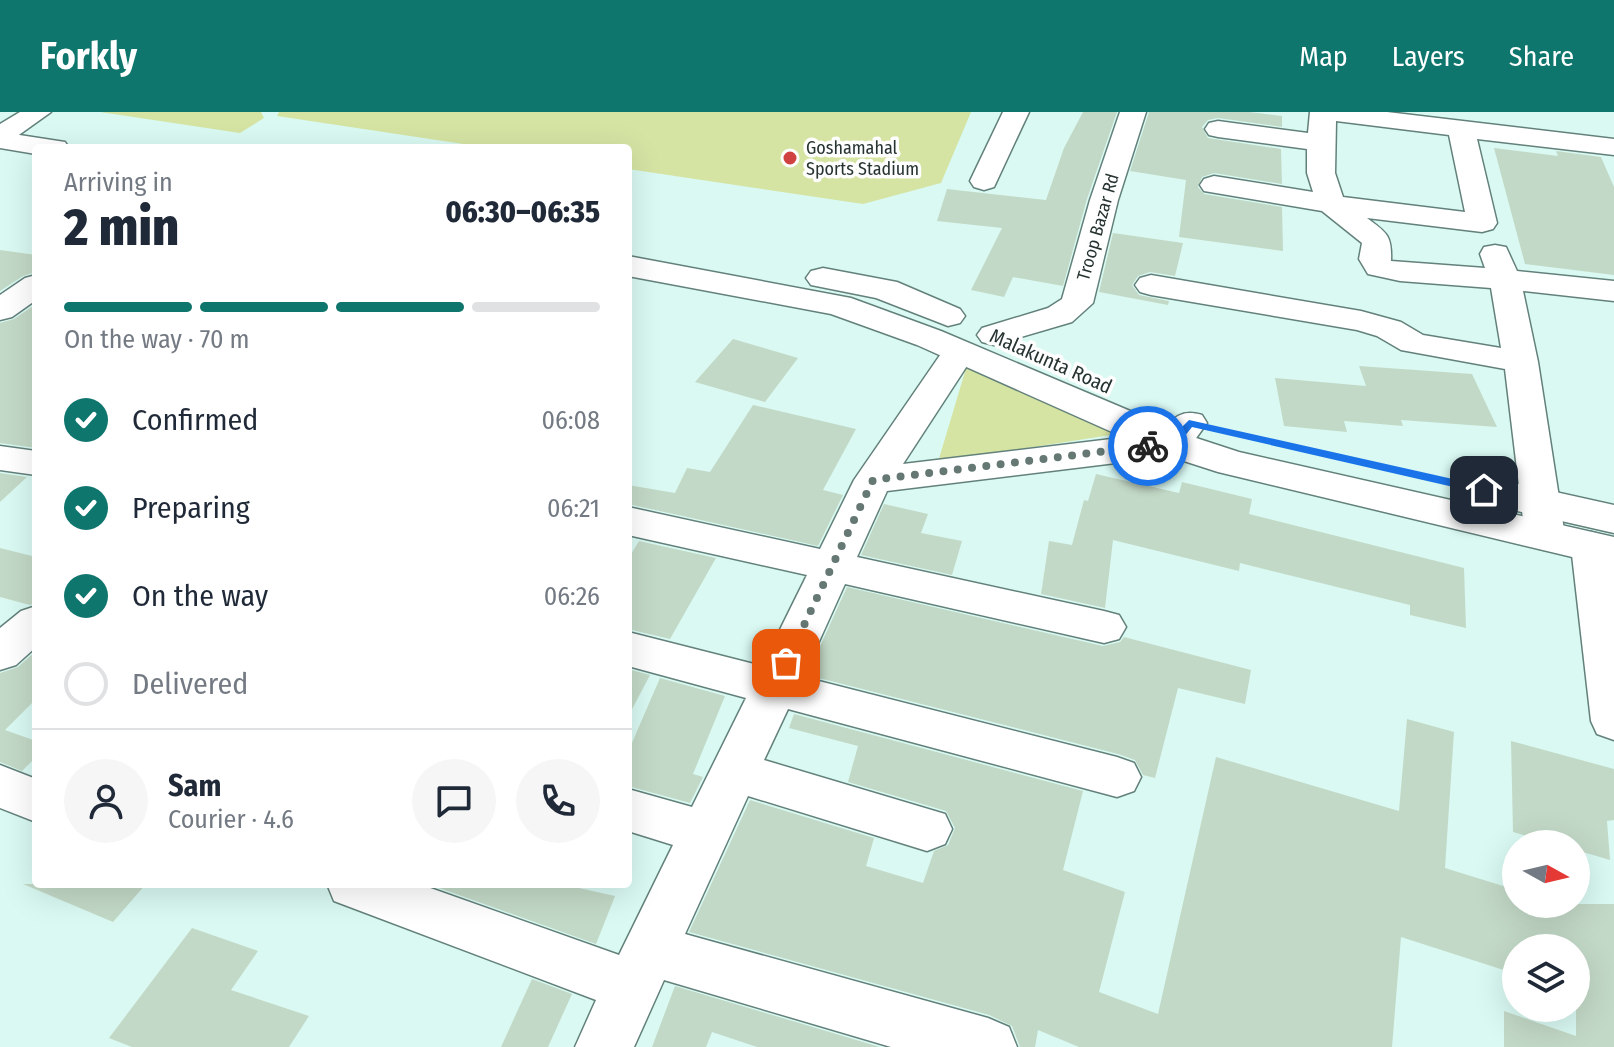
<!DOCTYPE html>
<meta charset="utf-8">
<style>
:root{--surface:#fff;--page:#f6f6f7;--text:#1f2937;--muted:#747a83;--line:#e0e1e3;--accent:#0f766e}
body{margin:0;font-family:"Fira Sans Condensed",sans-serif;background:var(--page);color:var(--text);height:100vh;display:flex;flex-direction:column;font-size:30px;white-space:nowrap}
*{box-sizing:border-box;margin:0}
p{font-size:26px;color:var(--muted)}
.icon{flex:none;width:44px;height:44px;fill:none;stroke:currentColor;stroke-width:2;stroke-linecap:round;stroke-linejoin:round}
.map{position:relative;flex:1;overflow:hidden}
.drawer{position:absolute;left:32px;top:32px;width:600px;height:744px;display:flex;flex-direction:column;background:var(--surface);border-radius:8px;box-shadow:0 8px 32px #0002}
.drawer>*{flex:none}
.needle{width:52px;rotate:98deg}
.buttons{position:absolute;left:1502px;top:718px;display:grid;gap:16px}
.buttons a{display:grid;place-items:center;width:88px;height:88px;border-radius:50%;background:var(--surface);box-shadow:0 8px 32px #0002;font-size:40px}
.pin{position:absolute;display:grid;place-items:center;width:68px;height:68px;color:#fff;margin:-34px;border-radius:16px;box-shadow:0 4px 12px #0006}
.courier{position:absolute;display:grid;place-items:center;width:80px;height:80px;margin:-40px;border:6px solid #1a73e8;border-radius:50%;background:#fff;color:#222;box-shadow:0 2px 10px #0007}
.headline em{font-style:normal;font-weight:800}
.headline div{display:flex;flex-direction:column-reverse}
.headline{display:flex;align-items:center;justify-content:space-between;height:136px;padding:0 32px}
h1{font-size:52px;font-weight:800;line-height:60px}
.bar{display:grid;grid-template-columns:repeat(4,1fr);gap:12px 8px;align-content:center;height:96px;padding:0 32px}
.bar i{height:10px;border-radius:6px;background:var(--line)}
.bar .active{background:var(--accent)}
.bar p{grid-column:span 4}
.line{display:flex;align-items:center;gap:20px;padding:0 32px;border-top:2px solid var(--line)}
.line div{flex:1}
.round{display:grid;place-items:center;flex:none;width:84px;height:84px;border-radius:42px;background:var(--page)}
ol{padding:0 32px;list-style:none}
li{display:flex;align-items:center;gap:24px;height:88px}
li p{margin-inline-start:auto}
li .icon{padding:8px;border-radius:50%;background:var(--accent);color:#fff;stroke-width:4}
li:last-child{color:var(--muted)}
li i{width:44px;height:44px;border:4px solid var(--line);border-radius:50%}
header{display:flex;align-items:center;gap:48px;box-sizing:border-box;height:112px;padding:0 40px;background:var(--accent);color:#fff}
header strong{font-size:38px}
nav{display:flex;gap:44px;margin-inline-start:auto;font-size:28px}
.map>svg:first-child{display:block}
</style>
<header>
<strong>Forkly</strong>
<nav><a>Map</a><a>Layers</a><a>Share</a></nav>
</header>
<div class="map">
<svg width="1614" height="935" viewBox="0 0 1614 935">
<rect width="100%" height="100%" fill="#d9f9f2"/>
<path fill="#d5e4a3" d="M100,0H261L264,6L240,21Z
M279,0H971L941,71L863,92L628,57V36H490L277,4Z
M967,253L1117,322L938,350Z"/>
<path fill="#c3d9c7" d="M1083,0H1117L1087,87L1063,174L1013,165L1004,185L971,178L1002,116L937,109L947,77L1046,88L1064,36Z
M1149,0H1249L1282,4V15L1218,6L1208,8L1202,15L1208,26L1281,37L1282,72L1214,61L1202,65L1198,75L1204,82L1282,95L1283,139L1179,125L1186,68L1130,59Z
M1494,36L1558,44L1556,39L1601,45L1614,75V163L1525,152Z
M1113,121L1183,131L1175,164L1150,160L1138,164L1132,173L1139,183L1169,189L1168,193L1099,180Z
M0,138L36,143V160L23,164L0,179Z
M36,192V336L0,331V211L14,207Z
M733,227L798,246L765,290L695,270Z
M1359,254L1472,262L1497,315L1401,308L1403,314L1344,309L1347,320L1284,314L1275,266L1366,274Z
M753,293L856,317L823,378L843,383L818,434L628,392V373L675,381L687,356L710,360Z
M0,361L27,365L0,390Z
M1096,362L1179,381L1182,370L1252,387L1249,402L1464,456L1466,516L1410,503V493L1240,451L1239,459L1113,428L1105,496L1041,482L1049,429L1072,433L1084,388L1088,389Z
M884,392L928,402L921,421L962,429L952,463L861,443Z
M639,429L716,446L670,527L628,517V447Z
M0,436L36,445V491L30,493L0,485Z
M847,475L1103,534L1120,530L1124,525L1251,558L1245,592L1178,576L1155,666L1143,663L1135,648L1118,642L807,563Z
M36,539V587L5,618L36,629V645L22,659L0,650V561L18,555Z
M628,557L650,563L628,605Z
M660,566L725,584L693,662L703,665L690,691L628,674V640Z
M794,602L1083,679L1063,758L1125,780L1099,880L1158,902L1216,645L1399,699L1407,607L1454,620L1445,756L1516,778V792H1614V935H1504V899L1576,924V836H1516V862L1401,825L1392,935H1079L1038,918L1035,935H1020L1012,914L989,903L689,820L750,688L874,726L866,754L923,771L934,739L948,733L955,716L946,699L848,670L858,634L789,616Z
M1511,629L1614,657V708L1607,709L1610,748L1576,738V732H1555L1513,720Z
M23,772H146L113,810Z
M428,772H561L615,784L596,832Z
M192,816L258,839L231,878L309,904L289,935H132L109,926Z
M532,867L572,882L548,935H501Z
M675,874L880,935H757L712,920L706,935H652Z"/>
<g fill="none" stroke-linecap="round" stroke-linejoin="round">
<g stroke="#63817b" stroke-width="3">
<path id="street" d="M20,0H51L9,30L0,32V12Z
M1003,0H1029L994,75L984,78L974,75L970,69Z
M1120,0H1146L1118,88L1093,191L1072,210L994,233L982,230L977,223L982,216L1048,196L1062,187L1090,88Z
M1310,0H1387L1614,27V43L1477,27L1497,111L1493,117L1482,120L1367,106C1387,121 1392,123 1391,149L1485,156L1480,142L1484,135L1495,133L1506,135L1517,159L1614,169V189L1523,179L1538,250L1565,424L1559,434L1545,438L1531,434L1525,424L1505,257L1401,238L1377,224L1357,218L1151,183L1140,180L1135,173L1140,166L1151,163L1361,199L1401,210L1423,223L1501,236L1491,176L1400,169L1368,162L1359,147L1362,131L1322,99L1204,79L1200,73L1204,67L1214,64L1313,80L1307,61V37L1218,25L1209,23L1205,17L1209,11L1218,9L1308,21ZM1336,9L1449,23L1465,100L1343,85L1335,61Z
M36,163V188L12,205L0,208V183L25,166Z
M959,230L971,233L976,240L903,352L1161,321C1174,305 1181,297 1202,303L1207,311L1186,340L1173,344L887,379L857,445L1104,499L1119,503L1126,515L1119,527L1104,531L845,472L803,565L1117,645L1134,651L1141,665L1134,679L1117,685L788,597L764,648L945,702L952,717L945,732L927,739L748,684L685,822L988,906L1009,915L1017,935H891L664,868L634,935H575L596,888L334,789L327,772H419L619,843L673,733L628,719V677L692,695L746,586L628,554V520L762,554L807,463L628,423V395L820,437L854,368L947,233Z
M0,334L36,339V363L0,358Z
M1591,420L1605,424L1611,434L1614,451V628L1597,622L1591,609L1571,434L1577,424Z
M36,494V535L16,553L0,558V516L21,499Z
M0,653L36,667V710L0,696Z"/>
</g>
<g stroke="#63817b" stroke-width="3">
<path id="primary" d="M0,20L65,30L69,36H36V42L0,36Z
M628,144L851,186L941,219L1187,323L1239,340L1614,425V455L1218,360L1159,341L917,233L831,202L628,164Z
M823,156L897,170L960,197L965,204L960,211L948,214L876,186L811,173L806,166L811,159Z
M1483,364L1614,393V421L1469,388L1463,378L1469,368Z"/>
</g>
<use href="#street" fill="#fff" fill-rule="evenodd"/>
<use href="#primary" fill="#fff" fill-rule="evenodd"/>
</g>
<path fill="#1a73e8" d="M1189,308L1484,374L1490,378L1484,382L1192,315L1177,334L1148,338L1143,334L1169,328Z"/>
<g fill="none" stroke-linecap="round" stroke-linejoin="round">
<path stroke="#657874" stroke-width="8" stroke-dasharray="0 14.4" d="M786,551L873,368L1148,334"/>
</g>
<circle fill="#d04141" stroke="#fefefe" stroke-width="3" cx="790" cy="46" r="8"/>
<g text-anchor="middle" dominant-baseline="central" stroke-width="7" stroke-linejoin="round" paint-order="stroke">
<g font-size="18" fill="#263330" stroke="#fefefe" text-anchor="start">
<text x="806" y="36">Goshamahal<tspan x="806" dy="21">Sports Stadium</tspan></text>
</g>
<g font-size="18" fill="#263330" stroke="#fefefe">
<text transform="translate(1098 115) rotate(-74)">Troop Bazar Rd</text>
</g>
<g font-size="20" fill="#263330" stroke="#fefefe">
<text transform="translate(1051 249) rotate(24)">Malakunta Road</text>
</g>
</g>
</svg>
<div class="buttons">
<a><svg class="needle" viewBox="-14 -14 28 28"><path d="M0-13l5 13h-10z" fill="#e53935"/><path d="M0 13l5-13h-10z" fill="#747a83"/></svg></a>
<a><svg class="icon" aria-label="layers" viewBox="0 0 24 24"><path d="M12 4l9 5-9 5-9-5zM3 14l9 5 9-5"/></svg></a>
</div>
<div class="pin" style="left:786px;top:551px;background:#ea580c"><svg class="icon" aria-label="bag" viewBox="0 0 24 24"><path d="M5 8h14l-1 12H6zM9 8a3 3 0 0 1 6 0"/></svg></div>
<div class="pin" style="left:1484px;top:378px;background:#1f2937"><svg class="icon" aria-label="home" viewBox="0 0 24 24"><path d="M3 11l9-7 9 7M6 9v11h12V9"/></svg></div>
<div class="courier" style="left:1148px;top:334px"><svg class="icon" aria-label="bike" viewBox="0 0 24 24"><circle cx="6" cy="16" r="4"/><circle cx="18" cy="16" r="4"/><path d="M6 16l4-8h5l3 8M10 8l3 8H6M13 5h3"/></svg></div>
<section class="drawer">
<div class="headline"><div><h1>2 min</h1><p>Arriving in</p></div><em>06:30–06:35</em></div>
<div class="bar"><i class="active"></i><i class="active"></i><i class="active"></i><i></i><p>On the way · 70 m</p></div>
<ol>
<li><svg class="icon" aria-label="check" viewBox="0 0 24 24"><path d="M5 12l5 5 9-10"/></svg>Confirmed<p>06:08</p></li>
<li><svg class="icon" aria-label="check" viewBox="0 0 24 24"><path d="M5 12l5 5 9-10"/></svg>Preparing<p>06:21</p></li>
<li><svg class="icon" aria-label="check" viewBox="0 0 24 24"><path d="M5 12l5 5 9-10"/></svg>On the way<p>06:26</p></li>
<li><i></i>Delivered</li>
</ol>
<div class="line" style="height:144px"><a class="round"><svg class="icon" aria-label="person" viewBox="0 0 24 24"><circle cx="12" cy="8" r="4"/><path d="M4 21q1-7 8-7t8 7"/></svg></a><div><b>Sam</b><p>Courier · 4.6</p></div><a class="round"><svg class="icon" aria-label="chat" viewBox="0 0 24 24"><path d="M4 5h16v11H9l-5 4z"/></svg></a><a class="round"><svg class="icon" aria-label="phone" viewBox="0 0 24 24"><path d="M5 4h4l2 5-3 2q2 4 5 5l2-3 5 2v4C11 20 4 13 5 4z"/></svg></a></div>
</section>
</div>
